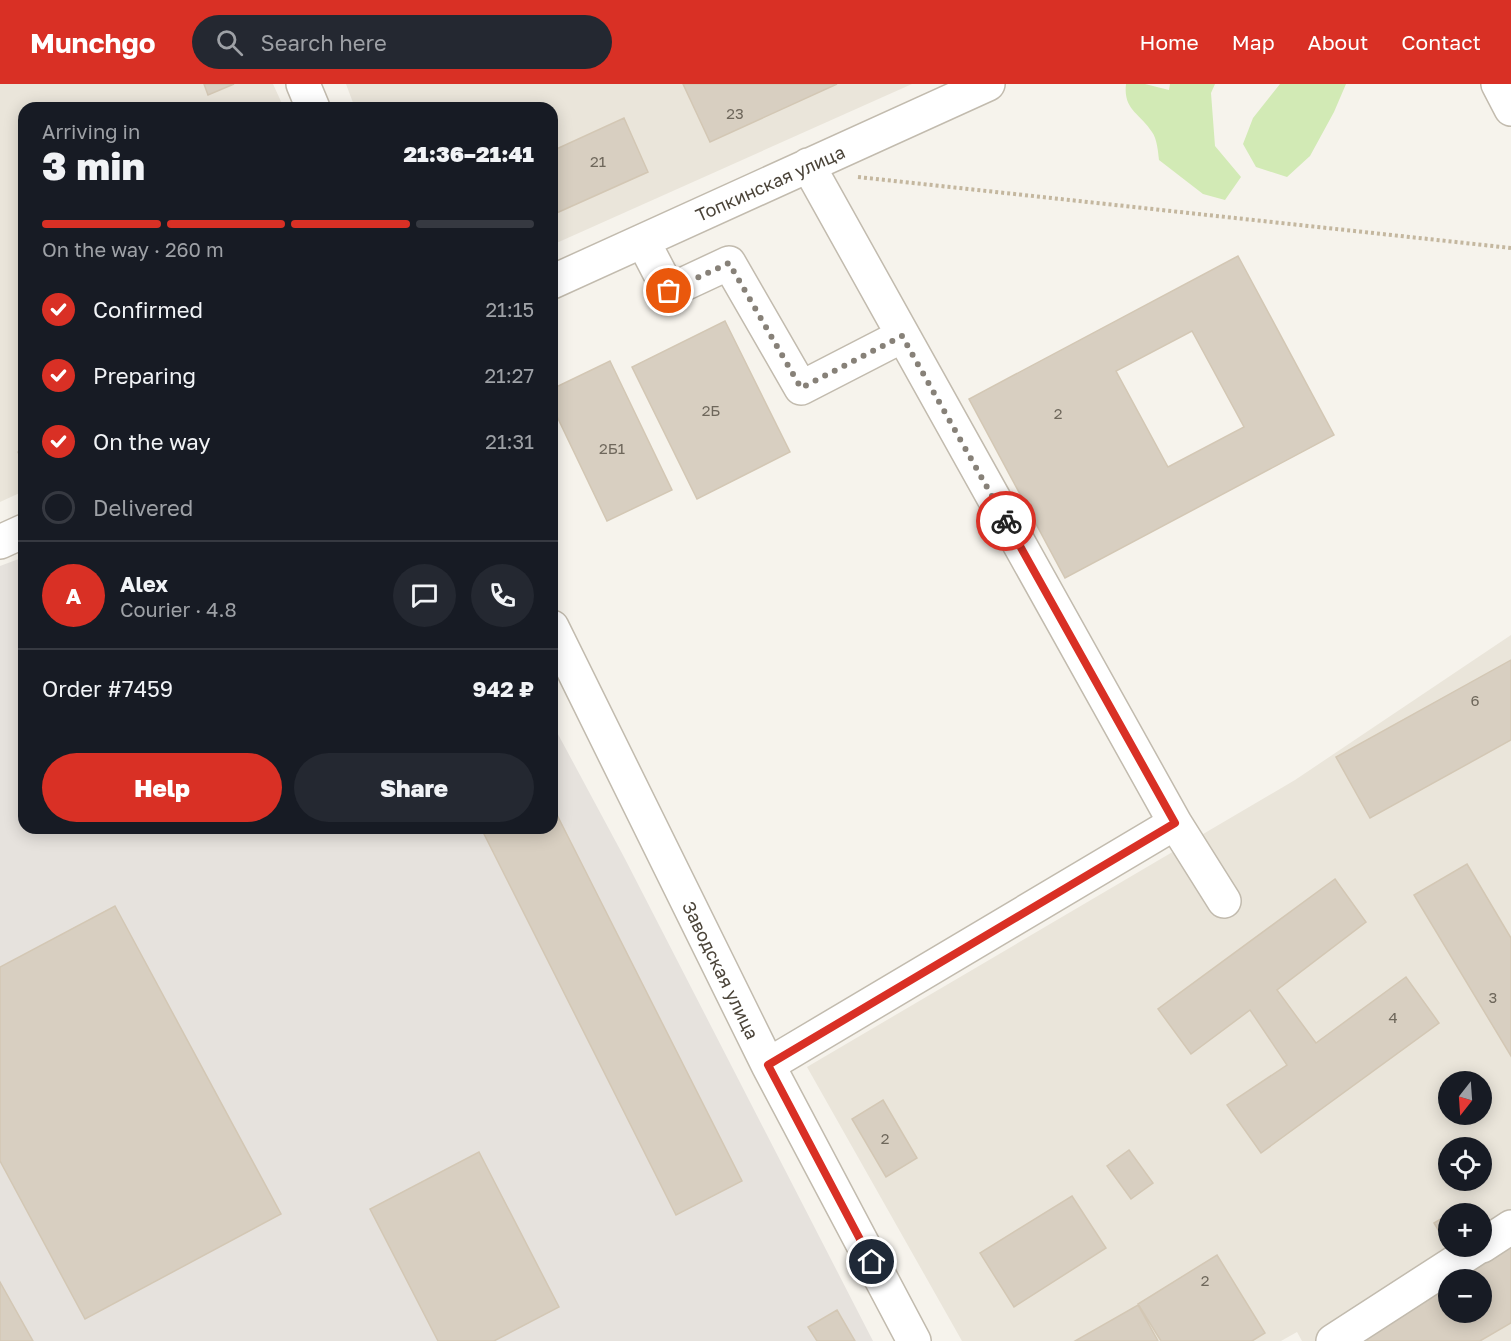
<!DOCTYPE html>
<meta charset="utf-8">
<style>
:root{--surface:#171b24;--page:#242831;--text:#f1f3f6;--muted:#9ea1a6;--line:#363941;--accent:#d93025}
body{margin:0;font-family:"Golos Text",sans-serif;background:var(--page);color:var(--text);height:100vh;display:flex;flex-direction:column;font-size:22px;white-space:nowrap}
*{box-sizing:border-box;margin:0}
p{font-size:20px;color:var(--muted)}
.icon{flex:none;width:33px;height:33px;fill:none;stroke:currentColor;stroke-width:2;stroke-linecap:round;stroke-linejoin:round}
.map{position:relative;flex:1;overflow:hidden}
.details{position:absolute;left:18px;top:18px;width:540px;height:732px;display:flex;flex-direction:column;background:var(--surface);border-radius:18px;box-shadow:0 3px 15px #0003}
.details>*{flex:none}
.needle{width:39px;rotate:197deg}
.controls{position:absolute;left:1438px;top:987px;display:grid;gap:12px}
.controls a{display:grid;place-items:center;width:54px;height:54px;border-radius:50%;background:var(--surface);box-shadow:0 3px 15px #0003;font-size:30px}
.pin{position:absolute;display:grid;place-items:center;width:51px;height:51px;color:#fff;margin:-26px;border:3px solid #fff;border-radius:50%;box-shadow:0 2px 6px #0007}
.courier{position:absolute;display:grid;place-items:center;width:60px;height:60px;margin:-30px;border:4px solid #d93025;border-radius:50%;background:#fff;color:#222;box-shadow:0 2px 8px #0007}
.summary em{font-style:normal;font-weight:800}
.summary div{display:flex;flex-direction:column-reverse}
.summary{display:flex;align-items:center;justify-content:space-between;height:102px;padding:0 24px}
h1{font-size:39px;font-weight:800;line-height:45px}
.bar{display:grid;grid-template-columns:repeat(4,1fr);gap:9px 6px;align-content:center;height:72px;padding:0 24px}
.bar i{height:8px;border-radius:4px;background:var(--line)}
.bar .selected{background:var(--accent)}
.bar p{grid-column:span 4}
.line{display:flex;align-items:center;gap:15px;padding:0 24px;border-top:2px solid var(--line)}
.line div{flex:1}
.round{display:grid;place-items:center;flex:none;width:63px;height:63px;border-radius:32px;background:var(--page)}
ol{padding:0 24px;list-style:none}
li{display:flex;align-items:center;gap:18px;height:66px}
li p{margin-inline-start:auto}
li .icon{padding:6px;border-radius:50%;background:var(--accent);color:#fff;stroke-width:4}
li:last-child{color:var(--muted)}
li i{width:33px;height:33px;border:3px solid var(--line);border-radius:50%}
.button{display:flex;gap:12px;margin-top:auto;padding:12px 24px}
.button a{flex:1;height:69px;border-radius:36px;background:var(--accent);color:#fff;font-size:24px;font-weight:800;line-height:69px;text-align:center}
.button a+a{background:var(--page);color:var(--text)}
header{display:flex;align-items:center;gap:36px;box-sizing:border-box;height:84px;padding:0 30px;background:var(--accent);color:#fff}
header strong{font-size:28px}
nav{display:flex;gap:33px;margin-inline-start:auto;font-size:21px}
.search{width:420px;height:54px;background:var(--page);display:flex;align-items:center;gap:15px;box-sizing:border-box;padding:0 21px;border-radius:33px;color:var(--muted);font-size:22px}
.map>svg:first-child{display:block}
</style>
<header>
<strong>Munchgo</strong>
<div class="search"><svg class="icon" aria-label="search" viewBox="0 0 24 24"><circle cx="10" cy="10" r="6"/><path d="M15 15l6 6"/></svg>Search here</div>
<nav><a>Home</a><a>Map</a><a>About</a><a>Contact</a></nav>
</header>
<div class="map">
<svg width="1511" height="1257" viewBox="0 0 1511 1257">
<rect width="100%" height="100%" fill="#f6f3ec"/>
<path fill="#eae5da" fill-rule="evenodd" d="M0,0H273L284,24H24V407L0,418Z
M346,0H912L552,161V24H355Z
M1511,551V1257H1302L1297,1248L1281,1257H962L807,983L1295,696ZM1449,998H1482V1030H1449ZM1449,1064H1482V1096H1449ZM1449,1130H1482V1162H1449ZM1449,1196H1482V1228H1449Z"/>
<path fill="#e6e2dd" d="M24,473V744H552V639L624,773L873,1257H0V482Z"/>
<path fill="#d2eab5" d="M1126,0H1145L1169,6L1170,0H1215L1211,9L1215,62L1241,93L1225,116L1203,110L1159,76C1158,67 1157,55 1152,48C1140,29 1123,26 1126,0Z
M1280,0H1346L1334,28L1310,72L1287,93L1256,83L1243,60L1253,34Z"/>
<path fill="#d8cfc1" stroke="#d3c7b4" stroke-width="1.5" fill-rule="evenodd" d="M204,0H234L208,11Z
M683,0H837L710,58Z
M624,34L648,88L552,131V67Z
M1238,172L1334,351L1065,494L969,315ZM1192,247L1244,343L1168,383L1116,287Z
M725,237L790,368L697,415L632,283Z
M610,277L672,406L607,437L552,322V305Z
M24,365V382L18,368Z
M1511,576V656L1370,734L1336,673Z
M552,721L742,1097L676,1131L481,744H552Z
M1467,780L1511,854V972L1414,811Z
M1335,795L1366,838L1277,906L1316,959L1406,893L1439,939L1261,1069L1227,1021L1287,981L1250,926L1191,970L1158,925Z
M115,822L281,1130L85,1235L0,1077V883Z
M883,1016L917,1074L886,1093L852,1035Z
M1129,1066L1153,1099L1131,1115L1107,1082Z
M479,1068L559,1223L494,1257H438L370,1125Z
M1072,1112L1106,1164L1014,1223L980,1169Z
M1462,1122L1466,1130H1449Z
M1449,1130V1161L1448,1162L1434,1139Z
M1511,1160V1239L1480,1257H1368L1363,1249L1449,1197V1228H1482V1196H1452Z
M1217,1171L1265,1249L1252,1257H1161L1138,1220Z
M0,1198L33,1257H0Z
M1138,1221L1158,1257H1075Z
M837,1226L855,1257H817L808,1243Z"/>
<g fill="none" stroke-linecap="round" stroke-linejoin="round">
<g stroke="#c2bbae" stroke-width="36">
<path id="minor" d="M303,0L313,24
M1498,0L1511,25
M643,157L669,207L729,179L801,304L902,252
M552,198L988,0
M0,458L24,447
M552,543L768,981L914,1257
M1175,739L1224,817
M768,981L1175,739L808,81
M1482,1162L1511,1143
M1333,1257L1480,1162"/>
</g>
<path stroke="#c4b79f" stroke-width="4" stroke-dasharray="3 3" stroke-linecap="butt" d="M858,93L1511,164"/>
<use href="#minor" stroke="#fff" stroke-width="33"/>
</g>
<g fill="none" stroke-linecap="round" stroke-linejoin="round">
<path stroke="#878178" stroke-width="6" stroke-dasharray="0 10.8" d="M669,207L729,179L801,304L902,252L1006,437"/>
<path stroke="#d93025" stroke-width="8" d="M872,1178L768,981L1175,739L1006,437"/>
</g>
<g text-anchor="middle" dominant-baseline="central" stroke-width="4.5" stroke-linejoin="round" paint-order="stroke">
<g font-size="15" fill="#6e675b">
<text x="735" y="29">23</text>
<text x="598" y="77">21</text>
<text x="711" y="326">2Б</text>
<text x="1058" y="329">2</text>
<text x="612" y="364">2Б1</text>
<text x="1475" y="616">6</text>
<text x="1493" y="913">3</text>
<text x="1393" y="933">4</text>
<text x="885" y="1054">2</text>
<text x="1205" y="1196">2</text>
</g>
<g font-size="18" fill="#4b4439" stroke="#fff">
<text transform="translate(770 99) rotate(-24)">Топкинская улица</text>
<text transform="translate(721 886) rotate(64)">Заводская улица</text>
</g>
</g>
</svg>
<div class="controls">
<a><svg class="needle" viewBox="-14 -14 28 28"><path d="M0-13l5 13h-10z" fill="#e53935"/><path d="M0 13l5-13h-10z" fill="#9ea1a6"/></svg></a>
<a><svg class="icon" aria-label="locate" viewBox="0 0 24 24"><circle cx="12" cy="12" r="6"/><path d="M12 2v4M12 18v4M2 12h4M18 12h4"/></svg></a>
<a>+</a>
<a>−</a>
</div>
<div class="pin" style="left:669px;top:207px;background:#ea580c"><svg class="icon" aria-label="bag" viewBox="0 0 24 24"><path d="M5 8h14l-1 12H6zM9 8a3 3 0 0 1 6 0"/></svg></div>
<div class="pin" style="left:872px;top:1178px;background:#1f2937"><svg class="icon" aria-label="home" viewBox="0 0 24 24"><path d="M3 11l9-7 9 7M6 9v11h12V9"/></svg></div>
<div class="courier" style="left:1006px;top:437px"><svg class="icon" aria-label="bike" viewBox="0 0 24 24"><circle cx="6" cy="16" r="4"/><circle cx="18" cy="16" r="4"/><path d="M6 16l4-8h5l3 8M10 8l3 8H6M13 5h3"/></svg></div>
<section class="details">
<div class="summary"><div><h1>3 min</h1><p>Arriving in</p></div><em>21:36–21:41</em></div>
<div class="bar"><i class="selected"></i><i class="selected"></i><i class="selected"></i><i></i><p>On the way · 260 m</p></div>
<ol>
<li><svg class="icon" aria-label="check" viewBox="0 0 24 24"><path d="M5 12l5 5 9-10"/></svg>Confirmed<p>21:15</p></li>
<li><svg class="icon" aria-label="check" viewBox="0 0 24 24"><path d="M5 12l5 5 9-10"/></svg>Preparing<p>21:27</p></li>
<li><svg class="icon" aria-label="check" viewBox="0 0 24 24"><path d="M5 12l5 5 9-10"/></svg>On the way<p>21:31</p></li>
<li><i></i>Delivered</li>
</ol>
<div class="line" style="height:108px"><b class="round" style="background:var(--accent);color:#fff">A</b><div><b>Alex</b><p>Courier · 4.8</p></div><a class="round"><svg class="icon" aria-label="chat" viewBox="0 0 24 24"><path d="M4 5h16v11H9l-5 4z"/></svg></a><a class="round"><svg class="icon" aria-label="phone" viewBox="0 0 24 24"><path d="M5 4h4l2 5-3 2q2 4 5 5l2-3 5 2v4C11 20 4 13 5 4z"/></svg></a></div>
<div class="line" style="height:78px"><div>Order #7459</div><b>942 ₽</b></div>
<div class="button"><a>Help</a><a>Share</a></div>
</section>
</div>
